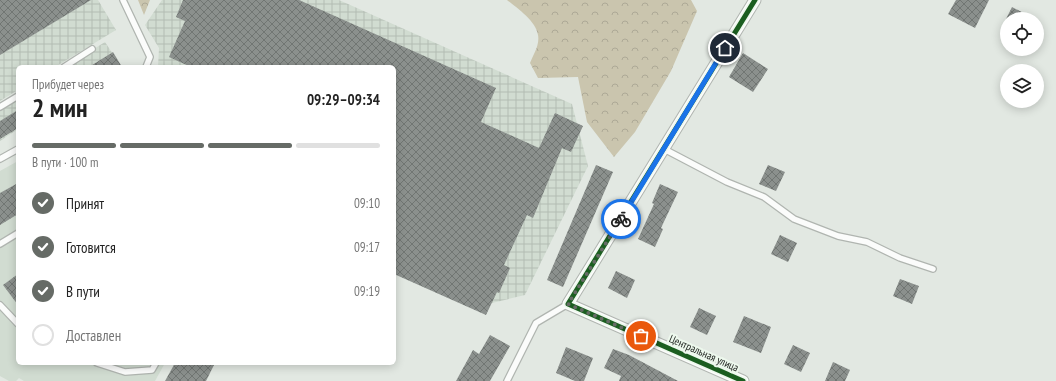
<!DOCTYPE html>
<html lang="ru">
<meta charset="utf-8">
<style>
:root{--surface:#fff;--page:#f6f6f6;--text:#222;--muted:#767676;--line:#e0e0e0;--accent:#666b66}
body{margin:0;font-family:"PT Sans Narrow",sans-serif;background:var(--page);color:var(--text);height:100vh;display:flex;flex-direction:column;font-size:15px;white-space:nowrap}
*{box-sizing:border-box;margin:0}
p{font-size:13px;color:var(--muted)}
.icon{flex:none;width:22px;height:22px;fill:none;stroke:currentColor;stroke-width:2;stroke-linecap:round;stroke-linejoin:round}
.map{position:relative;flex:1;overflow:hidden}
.drawer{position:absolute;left:16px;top:65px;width:380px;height:300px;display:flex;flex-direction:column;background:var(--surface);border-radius:6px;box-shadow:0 2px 10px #0003}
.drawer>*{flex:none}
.buttons{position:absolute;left:1000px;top:12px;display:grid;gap:8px}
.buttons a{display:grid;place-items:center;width:44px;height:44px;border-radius:50%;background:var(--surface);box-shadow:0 2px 10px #0003;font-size:20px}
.pin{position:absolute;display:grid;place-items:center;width:34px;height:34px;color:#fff;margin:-17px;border:2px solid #fff;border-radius:50%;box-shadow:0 1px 4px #0007}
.courier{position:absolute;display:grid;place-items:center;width:40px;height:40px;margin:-20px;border:3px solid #1a73e8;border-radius:50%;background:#fff;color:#222;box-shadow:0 1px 5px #0007}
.head em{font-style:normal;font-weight:700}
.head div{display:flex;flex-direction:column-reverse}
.head{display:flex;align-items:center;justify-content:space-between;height:68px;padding:0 16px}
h1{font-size:26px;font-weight:700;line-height:30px}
.bar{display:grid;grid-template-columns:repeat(4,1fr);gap:6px 4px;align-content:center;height:48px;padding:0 16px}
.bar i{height:5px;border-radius:3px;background:var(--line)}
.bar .on{background:var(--accent)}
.bar p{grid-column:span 4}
ol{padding:0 16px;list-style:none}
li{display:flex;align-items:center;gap:12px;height:44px}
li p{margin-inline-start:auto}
li .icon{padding:4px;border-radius:50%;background:var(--accent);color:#fff;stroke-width:4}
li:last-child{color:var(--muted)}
li i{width:22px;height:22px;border:2px solid var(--line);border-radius:50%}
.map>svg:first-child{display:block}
</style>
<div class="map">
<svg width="1056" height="381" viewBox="0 0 1056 381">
<defs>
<pattern id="industrial-grid" width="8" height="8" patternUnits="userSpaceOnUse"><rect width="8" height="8" fill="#d1dcd1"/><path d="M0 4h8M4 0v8" fill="none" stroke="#b3bdb3"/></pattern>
<pattern id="forest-crowns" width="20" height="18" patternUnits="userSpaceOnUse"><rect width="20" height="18" fill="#cac5ae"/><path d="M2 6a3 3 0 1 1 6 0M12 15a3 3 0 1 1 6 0" fill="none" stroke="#ada996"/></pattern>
<pattern id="building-cross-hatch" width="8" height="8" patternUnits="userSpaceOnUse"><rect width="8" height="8" fill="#8b908d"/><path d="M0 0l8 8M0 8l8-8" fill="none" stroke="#717673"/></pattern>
</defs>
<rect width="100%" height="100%" fill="#e2e8e2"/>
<path fill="#d1dcd1" d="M18,161V363H165L155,381H24L19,378L16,381H9L0,376V171Z"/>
<path fill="url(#industrial-grid)" d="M0,0H98L116,30L55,67H18V90L0,101Z
M162,0H339L572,104L588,166L525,295L492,303L394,67H158L159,48L145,25Z
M105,42L121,66L65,67Z
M18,96V129L0,141V107Z"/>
<path fill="url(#forest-crowns)" d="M138,0H150L144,15Z
M507,0H691L697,11L671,71L635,132L614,157L587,122L578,77L538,78L530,63C533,55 540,45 538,35C536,21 517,8 507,0Z"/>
<path fill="url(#building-cross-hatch)" d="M0,0H91L0,55Z
M183,0H299L496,88L481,122L539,148L555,113L583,126L571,152L562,148L533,218L527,215L504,265L510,268L499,293L497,292L486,315L394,274V67H191L169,57L185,21L176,17Z
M956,0H989L975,28L948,14Z
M1012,7L1035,19H1006Z
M113,52L122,67H89Z
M743,53L768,69L753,92L729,77Z
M18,110V128L0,139V121Z
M596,165L613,172L563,287L547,280Z
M768,165L785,172L776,191L759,184Z
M18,183V214L0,225V193Z
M660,184L678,192L661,228L663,229L655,247L638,239L654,204L652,203Z
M780,235L797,243L788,262L771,254Z
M616,271L635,280L627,298L608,288Z
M18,274V305L3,285Z
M900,279L919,286L912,304L893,296Z
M699,308L716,316L707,335L690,327Z
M744,316L771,327L761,353L733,342Z
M490,335L510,346L490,381H456L473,350L479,354Z
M793,345L810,353L801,372L784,364Z
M566,347L593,358L584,381H575L556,373Z
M613,349L629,355L678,381H619L621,376L604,368Z
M833,362L850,370L845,381H825Z
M175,363H215L206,381H165Z"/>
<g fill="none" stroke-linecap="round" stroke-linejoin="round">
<g stroke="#b0b5b0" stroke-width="8">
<path id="lane" d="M123,0L150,57L146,67
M64,67L92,49
M0,107L18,96
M664,149L727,182L764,197L794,219L838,236L867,242L900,258L933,269
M0,159L18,149
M0,244L18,233
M0,305L18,324
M97,363L125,372L152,370L156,363
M507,381L536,323L568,304"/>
</g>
<g stroke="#b0b5b0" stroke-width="13">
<path id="street" d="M743,381L568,304L755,0"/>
</g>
<use href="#lane" stroke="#fbfcfb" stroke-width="5.5"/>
<use href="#street" stroke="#fbfcfb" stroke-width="11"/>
<g stroke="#edf8ed" stroke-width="8">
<path id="cycleway" d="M743,381L568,304L755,0"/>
</g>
<use href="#cycleway" stroke="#1b5e20" stroke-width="5"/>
</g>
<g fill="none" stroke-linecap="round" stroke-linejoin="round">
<path stroke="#666b66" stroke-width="4" stroke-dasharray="0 7.2" d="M621,219L568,304L641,336"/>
<path stroke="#1a73e8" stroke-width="5" d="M621,219L725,48"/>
</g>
<g text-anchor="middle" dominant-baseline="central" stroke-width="4" stroke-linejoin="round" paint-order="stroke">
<g font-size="11" fill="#242824" stroke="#edf8ed">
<text transform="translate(704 353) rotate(24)">Центральная улица</text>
</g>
</g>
</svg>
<div class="buttons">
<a><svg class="icon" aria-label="locate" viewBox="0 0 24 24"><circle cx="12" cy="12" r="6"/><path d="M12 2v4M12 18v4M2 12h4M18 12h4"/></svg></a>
<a><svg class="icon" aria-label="layers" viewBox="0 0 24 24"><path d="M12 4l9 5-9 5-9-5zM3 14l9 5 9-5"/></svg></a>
</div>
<div class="pin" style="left:641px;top:336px;background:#ea580c"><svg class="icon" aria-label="bag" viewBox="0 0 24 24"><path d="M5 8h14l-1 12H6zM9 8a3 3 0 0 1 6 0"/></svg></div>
<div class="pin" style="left:725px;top:48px;background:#1f2937"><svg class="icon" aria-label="home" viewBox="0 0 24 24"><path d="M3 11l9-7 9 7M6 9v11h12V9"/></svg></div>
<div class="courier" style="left:621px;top:219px"><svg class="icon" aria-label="bike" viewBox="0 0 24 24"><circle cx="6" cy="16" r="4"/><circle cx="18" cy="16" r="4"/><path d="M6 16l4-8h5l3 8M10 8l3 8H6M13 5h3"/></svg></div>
<section class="drawer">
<div class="head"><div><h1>2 мин</h1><p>Прибудет через</p></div><em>09:29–09:34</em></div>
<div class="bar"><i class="on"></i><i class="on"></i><i class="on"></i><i></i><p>В пути · 100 m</p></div>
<ol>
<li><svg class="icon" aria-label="check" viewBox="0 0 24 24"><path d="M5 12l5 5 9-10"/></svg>Принят<p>09:10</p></li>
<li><svg class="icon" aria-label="check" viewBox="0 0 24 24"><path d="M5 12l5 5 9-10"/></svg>Готовится<p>09:17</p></li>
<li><svg class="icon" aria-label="check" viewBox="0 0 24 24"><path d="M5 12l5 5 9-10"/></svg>В пути<p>09:19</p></li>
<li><i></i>Доставлен</li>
</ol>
</section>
</div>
